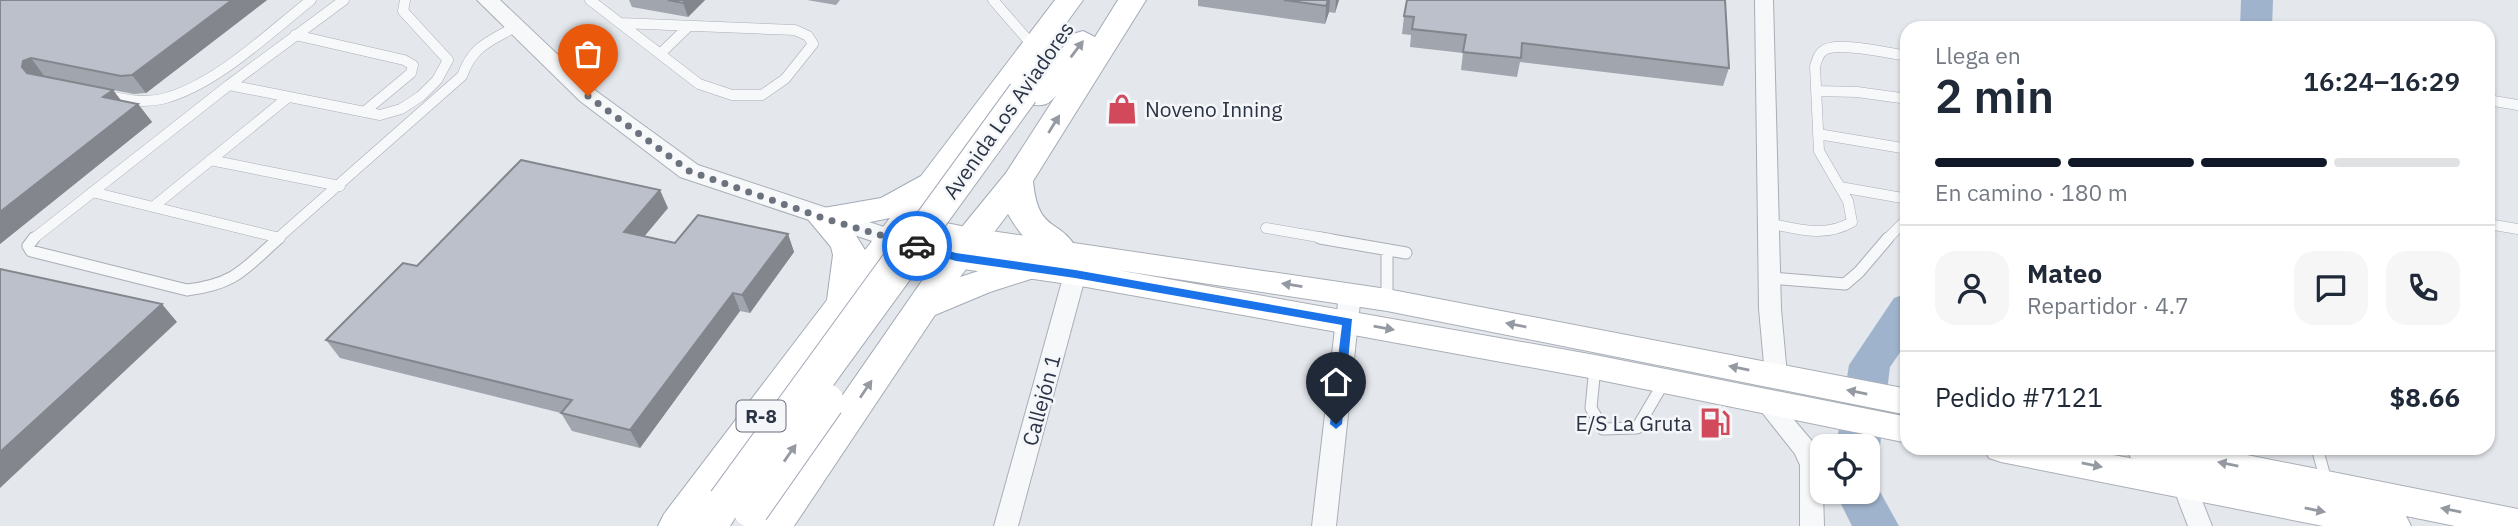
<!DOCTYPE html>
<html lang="es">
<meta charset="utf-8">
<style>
:root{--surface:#fff;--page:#f6f6f7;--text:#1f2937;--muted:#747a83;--line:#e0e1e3;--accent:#111827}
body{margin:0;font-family:"IBM Plex Sans",sans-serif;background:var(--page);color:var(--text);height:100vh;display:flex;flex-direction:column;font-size:26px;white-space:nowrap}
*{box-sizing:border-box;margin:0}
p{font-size:23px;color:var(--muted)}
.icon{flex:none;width:38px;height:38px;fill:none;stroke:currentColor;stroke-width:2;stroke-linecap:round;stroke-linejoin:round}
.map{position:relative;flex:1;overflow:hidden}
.drawer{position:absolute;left:1900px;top:21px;width:595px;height:434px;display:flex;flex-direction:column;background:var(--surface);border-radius:21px;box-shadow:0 2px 5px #0004}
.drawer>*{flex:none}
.fabs{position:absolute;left:1810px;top:434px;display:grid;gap:14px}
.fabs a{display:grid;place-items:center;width:70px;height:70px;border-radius:14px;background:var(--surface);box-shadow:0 2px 5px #0004;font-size:35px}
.pin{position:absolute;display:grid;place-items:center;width:60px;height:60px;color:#fff;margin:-72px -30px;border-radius:50% 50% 50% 0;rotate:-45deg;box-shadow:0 0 7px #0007}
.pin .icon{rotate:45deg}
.courier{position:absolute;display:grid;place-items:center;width:70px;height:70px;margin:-35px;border:5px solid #1a73e8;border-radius:50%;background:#fff;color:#222;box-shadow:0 2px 9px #0007}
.headline em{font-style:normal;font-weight:600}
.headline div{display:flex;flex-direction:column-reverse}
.headline{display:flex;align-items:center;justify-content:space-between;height:119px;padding:0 35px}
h1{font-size:46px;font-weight:600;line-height:52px}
.bar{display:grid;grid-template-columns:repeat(4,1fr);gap:10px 7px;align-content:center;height:84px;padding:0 35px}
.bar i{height:9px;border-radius:5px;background:var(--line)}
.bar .on{background:var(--accent)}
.bar p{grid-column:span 4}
.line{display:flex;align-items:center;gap:18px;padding:0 35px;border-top:2px solid var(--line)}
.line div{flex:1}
.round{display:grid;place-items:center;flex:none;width:74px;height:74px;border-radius:21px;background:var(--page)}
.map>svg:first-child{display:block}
</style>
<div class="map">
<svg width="2518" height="526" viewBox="0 0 2518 526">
<rect width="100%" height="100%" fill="#e4e7ec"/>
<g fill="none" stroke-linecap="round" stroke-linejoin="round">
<path fill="#9fb4cc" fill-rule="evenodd" d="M2241,0H2273L2272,28H2240Z
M1908,293V341L1890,367L1880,446L1873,458L1867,461V446H1836L1849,365L1894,298Z
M1867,477L1873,479L1899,526H1852L1835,492H1867Z"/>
<g stroke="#a9aeb7" stroke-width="11">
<path id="service-far1" d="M590,0L699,84L732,95H762L785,79L813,44L808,36L795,30L620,23
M993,0L1034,47
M295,35L404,60L413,65L411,73L364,112
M660,54L689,26
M229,85L344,0
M1816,91L1857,92L1908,99
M108,96C126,100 144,103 162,99C215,86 269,33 311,0
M2488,100L2518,105
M1818,134L1908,149
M210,160L340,186
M1840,187L1908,199
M92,192L280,238
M153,207L287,98
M1768,223C1797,229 1825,238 1852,222L1848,201L1819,151L1815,66C1817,61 1818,54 1823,51C1835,40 1891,54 1908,56
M2488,224L2518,229
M1266,228L1330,239
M33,239L229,85L380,115L401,109L421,96L437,80L448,60L403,11L405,0
M277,239L462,76C473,46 488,42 515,27
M1887,239L1908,218"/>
</g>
<g stroke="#a9aeb7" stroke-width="13">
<path id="service" d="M34,238L28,246L31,251L187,290C236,284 244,269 279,238
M1320,238L1406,253
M1387,250V300
M1770,278L1845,284L1859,272L1888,238
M1595,367L1591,408L1603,429L1637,428L1664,382
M2317,448L2327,484"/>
</g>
<g stroke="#a9aeb7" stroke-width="2">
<path id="minor" d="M1755,0H1773L1781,309L1787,375L1784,381L1776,384L1768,381L1765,375L1759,309Z
M1075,266L1082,269L1086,274L1018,526H994L1064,274L1068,269Z
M1350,286L1358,288L1361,294L1336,526H1312L1339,294L1342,288Z
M1765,392L1773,395L1812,441L1822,460L1824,526H1800V465L1795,454L1753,401L1757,395Z
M2183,472L2192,475L2212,526H2188L2171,482L2174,475Z"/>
</g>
<g stroke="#a9aeb7" stroke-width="2">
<path id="tertiary" d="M477,0H500L596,91L698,165L902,233L906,239L902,245L893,248L680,177L580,101Z"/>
</g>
<g stroke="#a9aeb7" stroke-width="2">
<path id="secondary" d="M912,216L971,228L1387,289L1908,389V415L1387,311L1117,270L1595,355L1908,417V443L1595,379L1348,334L1075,285L956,268L884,246L879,239L884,232L894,229L900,230L898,226L902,219Z
M1984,448H2075L2135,459L2131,458L2126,448H2212L2518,509V526H2455L2406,516L2411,526H2323L2001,462L1989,458Z"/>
</g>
<g stroke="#a3abb8" stroke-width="2">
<path id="primary" d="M1055,0H1083L729,487L740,490L745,502L730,526H658L664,514L827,300L833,255L831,247L807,218L812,210L881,198L921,176ZM890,218L865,250L850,226Z
M1118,0H1146L1033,181C1038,234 1059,217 1077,249L1073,257C1044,266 1021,237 1008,214L960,277L1028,255L1040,258L1045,267L1040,276L990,292L935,315L794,526H752L944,249L1006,173L1057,94C1049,105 1043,107 1030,104L1025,97L1030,90L1073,34L1083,31L1095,37Z"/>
</g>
<use href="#service-far1" stroke="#f7f8fa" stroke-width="10"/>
<use href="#service" stroke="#f7f8fa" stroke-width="11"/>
<use href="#minor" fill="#f7f8fa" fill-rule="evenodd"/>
<use href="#tertiary" fill="#f7f8fa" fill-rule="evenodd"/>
<use href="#secondary" fill="#fff" fill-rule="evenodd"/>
<use href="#primary" fill="#fff" fill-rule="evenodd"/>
<g stroke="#a3abb8" stroke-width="32" stroke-linecap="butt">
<path id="primary-bridge-far1" d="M917,239L1023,93"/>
</g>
<g stroke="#a3abb8" stroke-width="38" stroke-linecap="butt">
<path id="primary-bridge" d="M726,502L918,238
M751,509L826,402"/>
</g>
<use href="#primary-bridge-far1" stroke="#fff" stroke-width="30"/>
<use href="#primary-bridge" stroke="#fff" stroke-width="36"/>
</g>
<path fill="#a1a5ae" d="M0,0H267L146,93L134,94L113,90L121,101L138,104L152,122L0,244Z
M629,0H705L688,17L632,7Z
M807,0H840L836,5Z
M1198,0H1339L1335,13L1329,12L1325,24L1198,6Z
M1407,0L1729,68L1723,86L1520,62L1517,77L1461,70L1463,53L1410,47L1411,35L1402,34L1404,16Z
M668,208L644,236L675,243L788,234L794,252L750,313L740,311L640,448L572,431L561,413L340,358L326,340L417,266Z"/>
<path fill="#83868d" d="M232,0H267L146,93L132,75Z
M685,0H705L688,17L683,3Z
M1328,0H1330L1329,12L1325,24L1326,6Z
M1336,0H1339L1335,13Z
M31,58L45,77L37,86L22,67L23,61Z
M113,90L127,108L103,97Z
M138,104L152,122L0,244V212Z
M660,190L668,208L633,250L624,232Z
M788,234L794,252L750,313L742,295Z
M733,293L740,311L640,448L630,430Z
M162,304L177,322L0,488V452Z"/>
<path fill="#bbc0ca" stroke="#83868d" stroke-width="2" d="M0,0H232L132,75L121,76L31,58L23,61L22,67L27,73L113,90L103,97L138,104L0,212Z
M668,0H685L683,3Z
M1284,0H1328L1326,6Z
M1407,0H1725L1729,68L1522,43L1521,58L1463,52L1466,35L1412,29L1414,17L1404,16Z
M521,160L660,190L624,232L675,243L698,215L788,234L742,295L733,293L630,430L561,413L572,400L326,340L403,263L417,266Z
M0,269L162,304L0,452Z"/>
<defs><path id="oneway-solid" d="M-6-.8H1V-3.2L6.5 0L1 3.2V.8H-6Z" transform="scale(1.75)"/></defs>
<g fill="#959aa2">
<use href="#oneway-solid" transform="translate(1077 49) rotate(-53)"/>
<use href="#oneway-solid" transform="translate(1054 124) rotate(-58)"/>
<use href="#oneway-solid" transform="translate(1292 285) rotate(-171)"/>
<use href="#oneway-solid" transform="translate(1516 325) rotate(-169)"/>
<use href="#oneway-solid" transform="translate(1384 328) rotate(10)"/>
<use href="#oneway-solid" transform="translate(1739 368) rotate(-169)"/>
<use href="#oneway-solid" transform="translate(866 389) rotate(-56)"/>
<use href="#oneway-solid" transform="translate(1857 392) rotate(-169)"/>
<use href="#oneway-solid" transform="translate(790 453) rotate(-55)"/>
<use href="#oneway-solid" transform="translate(2228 464) rotate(-169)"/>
<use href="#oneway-solid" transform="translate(2092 465) rotate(11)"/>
<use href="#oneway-solid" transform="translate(2315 510) rotate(12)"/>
<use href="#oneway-solid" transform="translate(2451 510) rotate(-168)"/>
</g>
<path fill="#1a73e8" d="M917,242L956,253L1075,270L1352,319L1342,424L1336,429L1330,424L1342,325L1075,278L956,261L913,248V243Z"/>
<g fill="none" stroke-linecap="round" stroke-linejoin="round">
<path stroke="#6c737f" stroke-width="7" stroke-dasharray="0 12.6" d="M588,96L689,171L823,218L917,246"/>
</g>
<defs>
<g id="shop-bare" transform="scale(2.415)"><path d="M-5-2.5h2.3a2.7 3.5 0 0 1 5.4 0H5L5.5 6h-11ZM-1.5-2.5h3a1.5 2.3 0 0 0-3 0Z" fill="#d1495b" stroke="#f4f6f9" stroke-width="2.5" paint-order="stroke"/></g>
<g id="fuel-bare" transform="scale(2.415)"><path d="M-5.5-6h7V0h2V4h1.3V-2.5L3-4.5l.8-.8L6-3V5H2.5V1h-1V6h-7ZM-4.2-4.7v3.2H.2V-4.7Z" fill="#d1495b" stroke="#f4f6f9" stroke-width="2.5" paint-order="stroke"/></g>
</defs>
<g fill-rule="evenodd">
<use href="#shop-bare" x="1122" y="109"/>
<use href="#fuel-bare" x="1715" y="423"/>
</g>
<g text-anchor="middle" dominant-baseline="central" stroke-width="5" stroke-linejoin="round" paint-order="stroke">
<rect fill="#f4f6f9" stroke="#676e7b" stroke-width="2" x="736.5" y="400.5" width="49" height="31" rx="5"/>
<g font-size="19" font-weight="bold" fill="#2b3445">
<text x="761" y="416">R-8</text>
</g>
<g font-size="21" fill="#2b3445" stroke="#f4f6f9" text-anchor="start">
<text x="1145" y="109">Noveno Inning</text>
<text x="1692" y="423" text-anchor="end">E/S La Gruta</text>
</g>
<g font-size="21" fill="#2b3445" stroke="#f4f6f9">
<text transform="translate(1008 110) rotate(-55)">Avenida Los Aviadores</text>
<text transform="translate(1041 400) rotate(-75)">Callejón 1</text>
</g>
</g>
</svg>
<div class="fabs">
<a><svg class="icon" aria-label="locate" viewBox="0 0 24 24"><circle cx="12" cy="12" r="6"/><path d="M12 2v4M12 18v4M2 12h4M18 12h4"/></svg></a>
</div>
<div class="pin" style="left:588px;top:96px;background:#ea580c"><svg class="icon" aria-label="bag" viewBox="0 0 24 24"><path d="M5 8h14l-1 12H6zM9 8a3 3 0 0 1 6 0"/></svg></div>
<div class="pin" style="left:1336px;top:424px;background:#1f2937"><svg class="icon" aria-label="home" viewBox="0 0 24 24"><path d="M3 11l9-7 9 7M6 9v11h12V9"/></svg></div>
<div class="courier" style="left:917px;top:246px"><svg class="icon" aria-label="car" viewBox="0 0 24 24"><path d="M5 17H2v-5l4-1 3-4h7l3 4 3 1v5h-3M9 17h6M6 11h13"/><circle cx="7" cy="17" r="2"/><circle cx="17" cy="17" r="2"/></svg></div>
<section class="drawer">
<div class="headline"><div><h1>2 min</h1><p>Llega en</p></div><em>16:24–16:29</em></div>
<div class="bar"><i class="on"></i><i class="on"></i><i class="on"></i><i></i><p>En camino · 180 m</p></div>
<div class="line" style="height:126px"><a class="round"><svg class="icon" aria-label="person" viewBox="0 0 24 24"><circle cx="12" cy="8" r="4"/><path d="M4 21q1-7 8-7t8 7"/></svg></a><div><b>Mateo</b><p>Repartidor · 4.7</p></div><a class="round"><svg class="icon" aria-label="chat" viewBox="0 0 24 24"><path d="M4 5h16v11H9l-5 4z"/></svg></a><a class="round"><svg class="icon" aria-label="phone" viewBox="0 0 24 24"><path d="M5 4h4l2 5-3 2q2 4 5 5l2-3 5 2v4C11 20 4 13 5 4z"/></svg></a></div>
<div class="line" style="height:91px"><div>Pedido #7121</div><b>$8.66</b></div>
</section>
</div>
